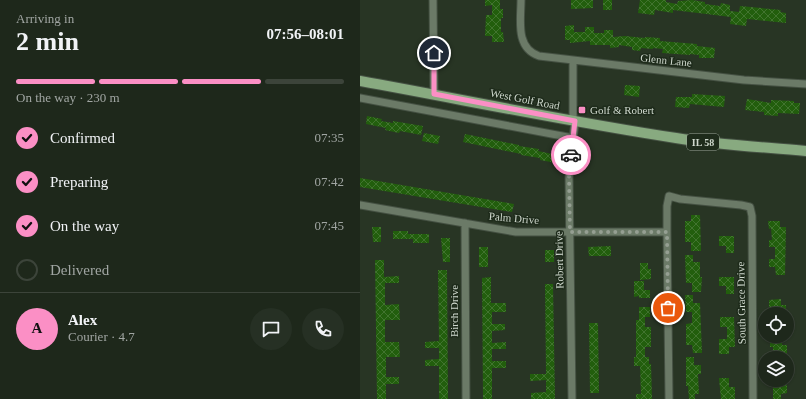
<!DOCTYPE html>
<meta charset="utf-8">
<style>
:root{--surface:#1e281b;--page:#263024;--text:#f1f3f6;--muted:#a1a6a3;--line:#3c443a;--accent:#fb8fc5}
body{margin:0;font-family:"Times New Roman",serif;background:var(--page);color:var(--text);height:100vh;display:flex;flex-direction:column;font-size:15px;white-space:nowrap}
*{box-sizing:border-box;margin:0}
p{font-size:13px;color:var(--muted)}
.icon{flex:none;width:22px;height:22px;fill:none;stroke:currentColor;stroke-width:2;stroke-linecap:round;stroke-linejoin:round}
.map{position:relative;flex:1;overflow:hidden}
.sheet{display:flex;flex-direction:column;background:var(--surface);width:360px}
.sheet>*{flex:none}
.controls{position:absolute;left:398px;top:307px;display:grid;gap:8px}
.controls a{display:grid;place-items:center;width:36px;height:36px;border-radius:50%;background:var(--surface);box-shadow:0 1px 3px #0004,0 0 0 1px var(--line);font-size:20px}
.pin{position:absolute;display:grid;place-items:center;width:34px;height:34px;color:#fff;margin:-17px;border:2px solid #fff;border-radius:50%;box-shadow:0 1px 4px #0007}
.courier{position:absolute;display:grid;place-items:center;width:40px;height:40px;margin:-20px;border:3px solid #fb8fc5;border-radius:50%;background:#fff;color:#222;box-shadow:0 1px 5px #0007}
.head em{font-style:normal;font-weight:700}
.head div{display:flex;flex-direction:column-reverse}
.head{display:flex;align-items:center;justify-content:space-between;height:68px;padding:0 16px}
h1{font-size:26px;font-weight:700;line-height:30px}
.bar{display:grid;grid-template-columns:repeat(4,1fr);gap:6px 4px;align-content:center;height:48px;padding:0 16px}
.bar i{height:5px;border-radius:3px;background:var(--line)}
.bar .selected{background:var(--accent)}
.bar p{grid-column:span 4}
.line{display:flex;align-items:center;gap:10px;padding:0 16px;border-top:1px solid var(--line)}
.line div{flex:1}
.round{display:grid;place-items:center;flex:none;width:42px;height:42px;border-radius:21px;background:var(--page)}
ol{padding:0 16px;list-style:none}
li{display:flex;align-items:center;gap:12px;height:44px}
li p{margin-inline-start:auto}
li .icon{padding:4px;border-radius:50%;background:var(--accent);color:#111;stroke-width:4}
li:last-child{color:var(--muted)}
li i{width:22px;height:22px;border:2px solid var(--line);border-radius:50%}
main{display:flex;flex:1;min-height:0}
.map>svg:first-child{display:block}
</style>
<main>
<section class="sheet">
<div class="head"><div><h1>2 min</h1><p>Arriving in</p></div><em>07:56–08:01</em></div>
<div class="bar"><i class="selected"></i><i class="selected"></i><i class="selected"></i><i></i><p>On the way · 230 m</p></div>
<ol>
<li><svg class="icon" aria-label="check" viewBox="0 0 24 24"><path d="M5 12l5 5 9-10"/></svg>Confirmed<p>07:35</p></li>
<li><svg class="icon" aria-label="check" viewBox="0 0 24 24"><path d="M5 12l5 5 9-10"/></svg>Preparing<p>07:42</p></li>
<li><svg class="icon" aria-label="check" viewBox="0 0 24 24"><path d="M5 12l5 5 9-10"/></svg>On the way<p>07:45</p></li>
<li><i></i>Delivered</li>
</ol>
<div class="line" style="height:72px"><b class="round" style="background:var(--accent);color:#111">A</b><div><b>Alex</b><p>Courier · 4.7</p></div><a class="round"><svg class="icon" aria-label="chat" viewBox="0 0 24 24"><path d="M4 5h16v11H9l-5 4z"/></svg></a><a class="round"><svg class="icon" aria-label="phone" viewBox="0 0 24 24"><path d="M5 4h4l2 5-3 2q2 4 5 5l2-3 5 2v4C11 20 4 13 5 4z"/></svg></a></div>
</section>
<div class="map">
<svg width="446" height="399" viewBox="0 0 446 399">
<defs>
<pattern id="building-cross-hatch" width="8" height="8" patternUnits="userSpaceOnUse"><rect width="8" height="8" fill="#225e0d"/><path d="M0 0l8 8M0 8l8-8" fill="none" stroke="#41742f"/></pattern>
</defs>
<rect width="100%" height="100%" fill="#283524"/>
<path fill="url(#building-cross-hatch)" d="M125,0H140V9H143V18H141V32H143L144,42H132V36H125L126,15H132V5L125,6Z
M211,0H233V8L211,9Z
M243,0H252V10H243Z
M280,0H306V2L317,4L318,1L332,0L345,2V4L360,6L361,3L370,5V11L379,12L380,6L421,10L420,12L426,13V23L387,19L386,26L370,24L371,17L313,10V13L295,10L294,15L278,13Z
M214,25V32H225V27H234V33H244V30H253V37L265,36L285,38V37L300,38V41L337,44V46L355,48L354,58H339V55L330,54V55L302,53L303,49L293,48V49L281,48L280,51L272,50V47L259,45V47L250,48V45H230V41L210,43V40H205V26Z
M265,85L280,86L279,97L264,95Z
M332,94L365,96L364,107L330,104L329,108L315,107L316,97H332Z
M387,99L411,103V100L434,101V103H440L439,114L418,113V116L404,115V112L385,110Z
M7,116L22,119L21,121L33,123V121L63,126L61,135L40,131L39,133L25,130L26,128L6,124Z
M64,133L80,136L78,144L62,141Z
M105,134L159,145V146L179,149L178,151L197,155L196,163L180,160V158L161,155V154L103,142Z
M0,178L154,204L152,212L0,187Z
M331,215H340L341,251H331V242H325V221H331Z
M408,221H420V227H426L425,275H416L415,267H409V259H415V247H409V240H412L411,228L409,229Z
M12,227H21V242H13Z
M33,231H48V234H69V243H53V239H33Z
M359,236H374V253H366V246H359Z
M81,238H90V262H83Z
M251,246V256H229L228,247Z
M119,247H128V267H119Z
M185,250H194V262H185Z
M325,255H333V262H340V277H342L341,292H332V283H326Z
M15,260H24V277L39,276V283H25V305L39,304L40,320H25V342H39L40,357H26V377H39V384H26V399H17Z
M280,263H288V269H291V279L280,280Z
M78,270H87L88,399H79V366H65V360L79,359V348H65V342L79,341Z
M131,277V303H146V312H132V324H145V330L132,331V343L146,342V349H132V361H146V368H132V399H123L122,278Z
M359,277H374V294H366V286H359Z
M274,281H284V290H290V298H279V296L274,297Z
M185,284H193L195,399H171V393L186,392V380L170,381V374H186Z
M325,295H333V303H340L342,353H333L332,345H326V324L332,323V312H326Z
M421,299V305H426V314H412V307H409V300Z
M279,307H290V317H285V327H291V347H285V357H289V364H291L292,399H276V394H281L280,366H274V357H276V320H279Z
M360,317H374L375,347H369V354H359V339H367V327H360Z
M229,323H238L239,393H230Z
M410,339H422V345H427V354H413V347H410Z
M326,357H334V365H341V374H338L339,394H335V399H329L328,386H326Z
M359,378H369V387H375V399H361Z
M410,380H422V384H427V393L421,394V399H413V386H410Z"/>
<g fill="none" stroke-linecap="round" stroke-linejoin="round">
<g stroke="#455143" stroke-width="9">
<path id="street" d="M73,0L74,94
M161,0C161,20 155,48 179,56L384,80L446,84
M0,98L213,138
M213,121V61
M0,205L156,232H307
M105,223L106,399
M212,399L209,177L215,121
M309,399L307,232V206L309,196L320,199L381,205L390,207L392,216L393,399"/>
</g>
<g stroke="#455143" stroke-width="12">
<path id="primary" d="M0,81C105,100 210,122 316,138C359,145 403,147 446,151"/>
</g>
<use href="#street" stroke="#6b7a67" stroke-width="7"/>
<use href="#primary" stroke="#88aa80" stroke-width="10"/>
</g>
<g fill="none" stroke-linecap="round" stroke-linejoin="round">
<path stroke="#959f92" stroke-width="4" stroke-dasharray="0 7.2" d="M211,155L209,177L210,232H307L308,308"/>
<path stroke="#fb8fc5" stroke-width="5" d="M74,53V94L215,121L211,155"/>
</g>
<rect fill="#fb8fc5" stroke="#1e2b1b" stroke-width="1.5" x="218" y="106" width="8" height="8" rx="2"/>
<g text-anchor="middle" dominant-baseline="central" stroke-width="3" stroke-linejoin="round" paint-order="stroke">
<rect fill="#1e2b1b" stroke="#9aa498" stroke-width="1" x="327" y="134" width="32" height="16" rx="3"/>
<g font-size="10" font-weight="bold" fill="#cfd8cd">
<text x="343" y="142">IL 58</text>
</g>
<g font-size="11" fill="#cfd8cd" stroke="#1e2b1b">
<text transform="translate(306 60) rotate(6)">Glenn Lane</text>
<text transform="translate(165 99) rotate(11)">West Golf Road</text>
<text transform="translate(154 218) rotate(5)">Palm Drive</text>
<text transform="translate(199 260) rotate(-91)">Robert Drive</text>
<text transform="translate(381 303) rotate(-91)">South Grace Drive</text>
<text transform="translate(94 311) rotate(-90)">Birch Drive</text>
</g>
<g font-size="11" fill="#cfd8cd" stroke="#1e2b1b" text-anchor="start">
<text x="230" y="110">Golf &amp; Robert</text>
</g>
</g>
</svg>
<div class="controls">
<a><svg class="icon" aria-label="locate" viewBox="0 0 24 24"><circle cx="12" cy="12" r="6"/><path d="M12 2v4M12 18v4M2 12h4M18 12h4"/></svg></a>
<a><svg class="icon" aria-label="layers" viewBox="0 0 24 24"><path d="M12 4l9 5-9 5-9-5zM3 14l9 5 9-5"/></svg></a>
</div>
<div class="pin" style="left:308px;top:308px;background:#ea580c"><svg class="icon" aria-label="bag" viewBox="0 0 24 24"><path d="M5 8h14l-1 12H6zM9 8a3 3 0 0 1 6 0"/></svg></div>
<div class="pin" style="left:74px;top:53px;background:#1f2937"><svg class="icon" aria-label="home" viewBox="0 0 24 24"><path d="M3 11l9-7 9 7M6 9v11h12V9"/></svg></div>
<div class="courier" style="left:211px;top:155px"><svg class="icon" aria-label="car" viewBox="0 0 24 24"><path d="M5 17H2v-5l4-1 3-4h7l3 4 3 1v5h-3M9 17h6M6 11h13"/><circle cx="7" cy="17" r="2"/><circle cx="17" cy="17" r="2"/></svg></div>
</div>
</main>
